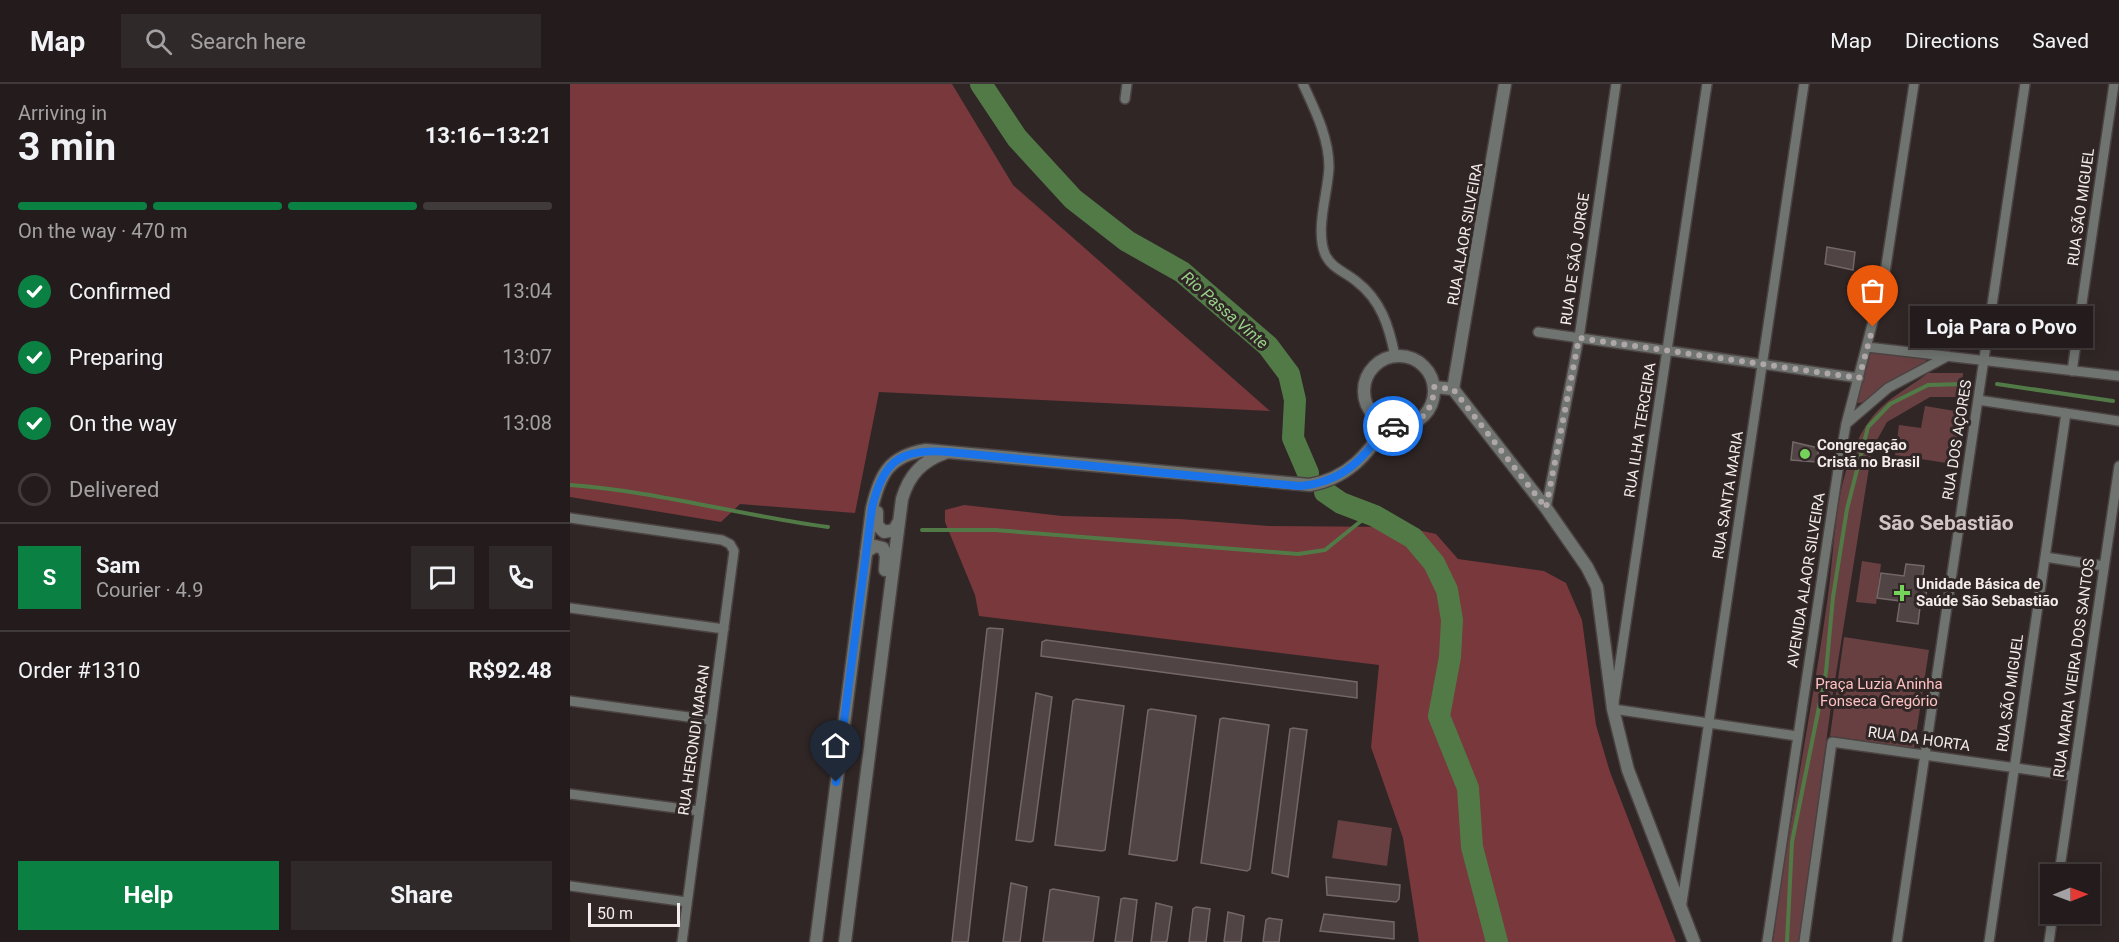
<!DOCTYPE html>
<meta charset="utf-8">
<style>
:root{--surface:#241c1c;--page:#302929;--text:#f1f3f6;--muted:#a3a1a3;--line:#413a3b;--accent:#0b8043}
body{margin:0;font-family:Roboto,sans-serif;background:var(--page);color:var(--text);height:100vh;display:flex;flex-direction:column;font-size:22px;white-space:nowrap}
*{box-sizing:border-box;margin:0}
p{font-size:20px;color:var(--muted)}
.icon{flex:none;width:33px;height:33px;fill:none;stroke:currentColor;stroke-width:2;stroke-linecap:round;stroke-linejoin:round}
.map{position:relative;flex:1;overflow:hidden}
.details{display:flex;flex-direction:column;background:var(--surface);width:570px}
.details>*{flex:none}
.needle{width:39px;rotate:89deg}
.tools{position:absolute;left:1470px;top:780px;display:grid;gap:12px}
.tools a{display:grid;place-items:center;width:60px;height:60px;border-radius:0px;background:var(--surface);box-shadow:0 3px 15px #0003,0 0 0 2px var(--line);font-size:30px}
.scale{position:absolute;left:18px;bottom:15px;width:92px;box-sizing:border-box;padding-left:6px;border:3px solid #f4ecec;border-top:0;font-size:16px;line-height:21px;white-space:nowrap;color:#f4ecec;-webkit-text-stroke:4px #302626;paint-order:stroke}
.pin{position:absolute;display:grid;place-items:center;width:51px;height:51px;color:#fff;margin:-62px -26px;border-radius:50% 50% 50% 0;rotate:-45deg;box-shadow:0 0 6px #0007}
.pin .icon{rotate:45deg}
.courier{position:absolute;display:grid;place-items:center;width:60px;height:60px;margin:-30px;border:4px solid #1a73e8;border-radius:50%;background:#fff;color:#222;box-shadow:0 2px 8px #0007}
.bubble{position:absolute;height:42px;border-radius:0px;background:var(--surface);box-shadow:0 3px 15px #0003,0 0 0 2px var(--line);font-size:20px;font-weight:700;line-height:42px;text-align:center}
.head em{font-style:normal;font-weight:700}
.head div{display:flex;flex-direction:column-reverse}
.head{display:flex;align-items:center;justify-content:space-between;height:102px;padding:0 18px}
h1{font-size:39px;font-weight:700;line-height:45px}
.bar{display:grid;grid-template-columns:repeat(4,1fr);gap:9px 6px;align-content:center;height:72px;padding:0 18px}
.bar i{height:8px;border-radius:4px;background:var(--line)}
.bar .selected{background:var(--accent)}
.bar p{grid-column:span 4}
.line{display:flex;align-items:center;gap:15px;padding:0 18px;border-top:2px solid var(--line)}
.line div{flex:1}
.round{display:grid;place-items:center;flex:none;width:63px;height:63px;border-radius:0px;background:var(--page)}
ol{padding:0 18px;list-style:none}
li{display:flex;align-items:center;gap:18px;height:66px}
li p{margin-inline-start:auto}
li .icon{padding:6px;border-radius:50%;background:var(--accent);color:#fff;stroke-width:4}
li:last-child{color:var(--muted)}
li i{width:33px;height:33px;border:3px solid var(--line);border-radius:50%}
.button{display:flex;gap:12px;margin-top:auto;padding:12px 18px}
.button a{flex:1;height:69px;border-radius:0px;background:var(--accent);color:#fff;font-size:24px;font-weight:700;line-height:69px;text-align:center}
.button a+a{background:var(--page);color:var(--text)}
header{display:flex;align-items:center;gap:36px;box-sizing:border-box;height:84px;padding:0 30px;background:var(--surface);border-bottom:2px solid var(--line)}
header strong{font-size:28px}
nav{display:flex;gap:33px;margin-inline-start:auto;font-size:21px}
.search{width:420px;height:54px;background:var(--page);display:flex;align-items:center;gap:15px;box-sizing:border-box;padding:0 21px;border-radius:0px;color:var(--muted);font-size:22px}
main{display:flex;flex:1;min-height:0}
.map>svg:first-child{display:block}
</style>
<header>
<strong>Map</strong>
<div class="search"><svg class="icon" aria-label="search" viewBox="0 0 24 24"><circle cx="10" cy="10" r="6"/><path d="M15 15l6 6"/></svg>Search here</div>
<nav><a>Map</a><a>Directions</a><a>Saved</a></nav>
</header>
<main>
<section class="details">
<div class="head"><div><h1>3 min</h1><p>Arriving in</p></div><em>13:16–13:21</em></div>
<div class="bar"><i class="selected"></i><i class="selected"></i><i class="selected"></i><i></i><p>On the way · 470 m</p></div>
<ol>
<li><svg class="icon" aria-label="check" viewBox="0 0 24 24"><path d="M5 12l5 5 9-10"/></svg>Confirmed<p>13:04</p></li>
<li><svg class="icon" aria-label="check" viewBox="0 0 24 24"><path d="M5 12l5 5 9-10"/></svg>Preparing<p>13:07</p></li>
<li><svg class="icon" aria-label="check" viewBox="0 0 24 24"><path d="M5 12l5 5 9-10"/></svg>On the way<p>13:08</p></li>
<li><i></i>Delivered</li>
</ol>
<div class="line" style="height:108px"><b class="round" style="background:var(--accent);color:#fff">S</b><div><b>Sam</b><p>Courier · 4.9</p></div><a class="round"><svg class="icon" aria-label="chat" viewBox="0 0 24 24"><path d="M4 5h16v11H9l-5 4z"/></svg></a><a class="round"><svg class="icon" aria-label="phone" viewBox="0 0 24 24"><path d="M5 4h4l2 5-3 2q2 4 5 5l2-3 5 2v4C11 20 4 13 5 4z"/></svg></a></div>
<div class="line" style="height:78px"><div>Order #1310</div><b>R$92.48</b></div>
<div class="button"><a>Help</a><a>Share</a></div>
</section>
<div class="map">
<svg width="1549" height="858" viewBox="0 0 1549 858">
<rect width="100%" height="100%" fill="#302626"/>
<path fill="#684041" d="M1299,267L1355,274L1357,278C1344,288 1325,292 1311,303C1303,309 1298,319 1288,319L1286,318Z
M1358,289H1393L1392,313H1360L1317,338L1302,365L1262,615L1229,858H1203C1218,742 1242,628 1258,512C1265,461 1264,404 1288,356C1308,317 1325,314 1358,289Z
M1355,322L1391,328L1383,380L1325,371L1329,341L1351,344Z
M1292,477L1311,480L1306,520L1286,518Z
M1274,553L1359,566L1344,664L1260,652Z
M768,736L822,744L817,782L762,774Z"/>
<path fill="#78383c" d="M0,0H382L443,101L700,327L309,308L285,429L170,420L151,438L0,413Z
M394,421L492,432L610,435L699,442L834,443L866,450L888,475L974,487L996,499L1012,536L1026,641L1040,688L1106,858H849L833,754L801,663L809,581L409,532L405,511L375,438V426Z"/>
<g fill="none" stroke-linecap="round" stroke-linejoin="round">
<path stroke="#527a47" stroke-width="4" d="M1427,300L1543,317
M0,401C87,407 172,432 258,443
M352,446H425L728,470L755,466L796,433L805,432
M1217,858L1222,758L1256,588L1263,513L1277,425L1298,343L1320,320L1358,301L1393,300"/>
<path stroke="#527a47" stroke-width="22" d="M411,0L447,54L503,115L557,157L612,188L698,262L719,290L725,316L723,354L738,389
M755,408L771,419L805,432L843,454L864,479L877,506L882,536L880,573L869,632L898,704L902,763L927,858"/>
</g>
<path fill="#504444" stroke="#746767" stroke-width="1.5" d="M1257,163L1285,168L1283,186L1255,180Z
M1223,358L1249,364L1247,378L1221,376Z
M1336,480L1354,482L1352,497L1357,505L1355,516L1351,515L1348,540L1327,537L1330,517L1307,514L1311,489L1334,492Z
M419,544L433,545L398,858H382L417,545Z
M476,556L787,598V614L471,572L472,558Z
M466,609L482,613L463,757L460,758L446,756Z
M506,615L554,622L535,766L532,767L485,761L503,617Z
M581,625L626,632L607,776L604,777L559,770L578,626Z
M653,634L699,641L680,785L677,787L631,779L650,635Z
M723,644L737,646L718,793L702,789L720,645Z
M756,793L830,801L829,815L826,818L757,811Z
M441,799L457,803L450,858H433Z
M483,805L529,813L523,858H473L480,806Z
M554,814L567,816L562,858H545L551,815Z
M586,819L602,823L597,857L595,858H581Z
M626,823L640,825L636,858H619L623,825Z
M658,828L674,832L671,858H654Z
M754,830L824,838V855L750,847Z
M699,834L712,836L709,858H693L696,836Z"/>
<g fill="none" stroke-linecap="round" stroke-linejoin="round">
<g stroke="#4b4242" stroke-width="12">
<path id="minor" d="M733,0C745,26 759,54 759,83C758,109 745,145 755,170C761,184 775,188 786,197C811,216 819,242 825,272
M1137,0L1043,625L1227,652
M555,15L557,0
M968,248L1289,294
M1297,263L1549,292
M1502,287L1544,0
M1408,316L1549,337
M1276,340L1318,304L1378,272
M976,424L1009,254L1046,0
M0,434L152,456L160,460L164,467L112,858
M1475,473L1534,482
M0,524L154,545
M0,617L141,636
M0,710L129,727
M1489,790L1549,382
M0,802L117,818
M1111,825L1234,0
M1197,858L1268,386L1276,340L1314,195L1344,0
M1234,858L1262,658L1503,692
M1327,858L1455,0
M1419,858L1496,329
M1479,858L1483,830"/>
</g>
<g stroke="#4b4242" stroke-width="15">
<path id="tertiary" d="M794 307a35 35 0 1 1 70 0a35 35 0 1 1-70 0Z
M864,303L883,305L976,424L1017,483L1027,503L1043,625L1058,686L1124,858
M883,305L935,0
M307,428V441L314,448L324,446L328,439
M296,468L305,462L313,464L316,472L315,486
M246,858L302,424C310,390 319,372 356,366L740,401C778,394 797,371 817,341
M275,858L332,415C339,391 352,377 375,369"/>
</g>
<use href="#minor" stroke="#707470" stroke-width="9"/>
<use href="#tertiary" stroke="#707470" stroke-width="12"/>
</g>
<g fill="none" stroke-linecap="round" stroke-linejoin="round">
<path stroke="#afa7a7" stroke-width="6" stroke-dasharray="0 10.8" d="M823,342C847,344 864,328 864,303L883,305L976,424L1009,254L1289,294L1303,243"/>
<path stroke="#1a73e8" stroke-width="8" d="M266,698L302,424C313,376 331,364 379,368L729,402C772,399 794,375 817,341L823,342"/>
</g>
<g fill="#75d25b" stroke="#302626" stroke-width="2">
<circle cx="1235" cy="370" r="6"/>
<path d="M1329 500h6v6h6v6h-6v6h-6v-6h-6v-6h6z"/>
</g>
<g text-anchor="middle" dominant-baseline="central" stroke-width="6" stroke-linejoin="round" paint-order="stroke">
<g font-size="15" fill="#f4ecec" stroke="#302626">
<text transform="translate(1511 123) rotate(-82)">RUA SÃO MIGUEL</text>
<text transform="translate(895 150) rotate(-80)">RUA ALAOR SILVEIRA</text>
<text transform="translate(1005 175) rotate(-82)">RUA DE SÃO JORGE</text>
<text transform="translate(1070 346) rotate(-81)">RUA ILHA TERCEIRA</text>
<text transform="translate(1387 356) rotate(-81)">RUA DOS AÇORES</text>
<text transform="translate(1158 411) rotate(-81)">RUA SANTA MARIA</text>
<text transform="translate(1236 496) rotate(-81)">AVENIDA ALAOR SILVEIRA</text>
<text transform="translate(1504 584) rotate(-82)">RUA MARIA VIEIRA DOS SANTOS</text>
<text transform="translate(1440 609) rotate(-82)">RUA SÃO MIGUEL</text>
<text transform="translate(1349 655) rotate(8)">RUA DA HORTA</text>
<text transform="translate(124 656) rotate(-82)">RUA HERONDI MARAN</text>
</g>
<g font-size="15" font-weight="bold" fill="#f4ecec" stroke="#302626" text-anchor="start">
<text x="1247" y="361">Congregação<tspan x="1247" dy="17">Cristã no Brasil</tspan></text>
<text x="1346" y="500">Unidade Básica de<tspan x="1346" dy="17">Saúde São Sebastião</tspan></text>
</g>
<g font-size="15" fill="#fec0c1" stroke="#302626">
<text x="1309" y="600">Praça Luzia Aninha<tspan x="1309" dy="17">Fonseca Gregório</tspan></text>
</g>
<g font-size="16" font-style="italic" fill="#98d488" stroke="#302626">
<text transform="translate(655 226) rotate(41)">Rio Passa Vinte</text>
</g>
<g font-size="21" font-weight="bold" fill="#d3c5c5" stroke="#302626">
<text x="1376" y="439">São Sebastião</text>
</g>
</g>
</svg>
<div class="tools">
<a><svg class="needle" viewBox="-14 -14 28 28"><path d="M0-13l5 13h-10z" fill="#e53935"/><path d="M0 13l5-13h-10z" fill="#a3a1a3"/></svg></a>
</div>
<div class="scale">50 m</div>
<div class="pin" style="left:1303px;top:243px;background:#ea580c"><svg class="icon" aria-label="bag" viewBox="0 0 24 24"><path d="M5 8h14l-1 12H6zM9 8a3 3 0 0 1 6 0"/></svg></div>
<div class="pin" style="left:266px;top:698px;background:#1f2937"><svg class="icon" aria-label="home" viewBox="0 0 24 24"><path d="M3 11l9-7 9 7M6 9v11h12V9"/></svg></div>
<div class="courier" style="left:823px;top:342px"><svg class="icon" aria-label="car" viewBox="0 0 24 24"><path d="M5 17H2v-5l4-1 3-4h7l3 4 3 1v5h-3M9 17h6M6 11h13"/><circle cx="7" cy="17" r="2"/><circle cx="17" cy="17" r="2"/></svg></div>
<div class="bubble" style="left:1340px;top:222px;width:183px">Loja Para o Povo</div>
</div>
</main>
